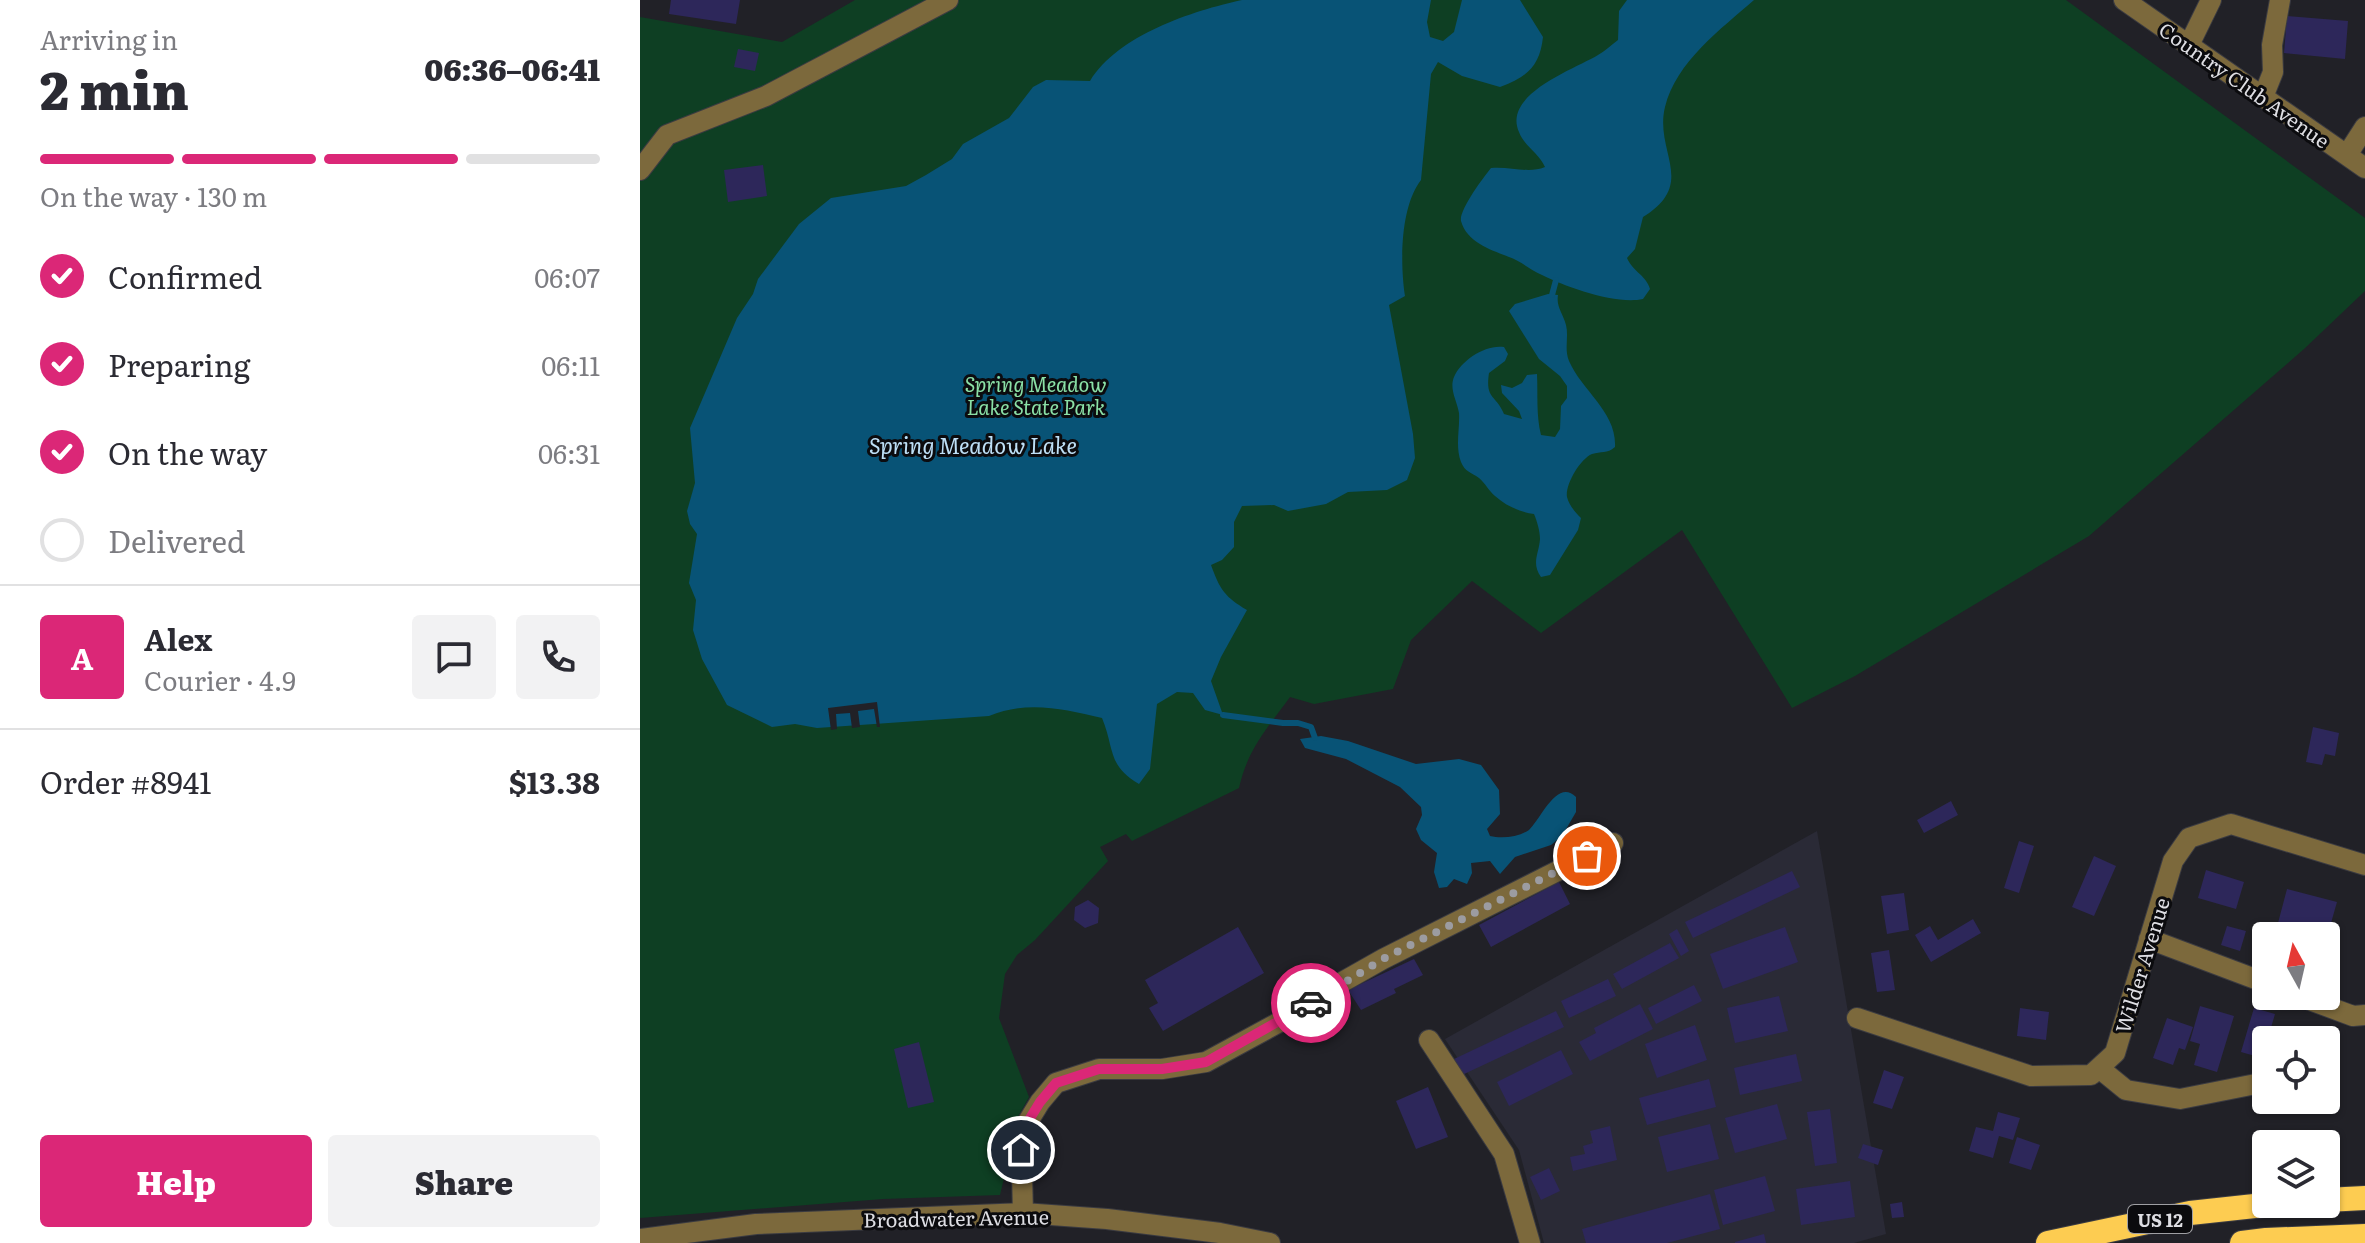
<!DOCTYPE html>
<meta charset="utf-8">
<style>
:root{--surface:#fff;--page:#f2f2f3;--text:#2b2b33;--muted:#7c7c81;--line:#e1e1e2;--accent:#db2777}
body{margin:0;font-family:Literata,serif;background:var(--page);color:var(--text);height:100vh;display:flex;flex-direction:column;font-size:30px;white-space:nowrap}
*{box-sizing:border-box;margin:0}
p{font-size:26px;color:var(--muted)}
.icon{flex:none;width:44px;height:44px;fill:none;stroke:currentColor;stroke-width:2;stroke-linecap:round;stroke-linejoin:round}
.map{position:relative;flex:1;overflow:hidden}
.sheet{display:flex;flex-direction:column;background:var(--surface);width:640px}
.sheet>*{flex:none}
.needle{width:52px;rotate:352deg}
.controls{position:absolute;left:1612px;top:922px;display:grid;gap:16px}
.controls a{display:grid;place-items:center;width:88px;height:88px;border-radius:8px;background:var(--surface);box-shadow:0 2px 6px #0004;font-size:40px}
.pin{position:absolute;display:grid;place-items:center;width:68px;height:68px;color:#fff;margin:-34px;border:4px solid #fff;border-radius:50%;box-shadow:0 2px 8px #0007}
.courier{position:absolute;display:grid;place-items:center;width:80px;height:80px;margin:-40px;border:6px solid #db2777;border-radius:50%;background:#fff;color:#222;box-shadow:0 2px 10px #0007}
.summary em{font-style:normal;font-weight:800}
.summary div{display:flex;flex-direction:column-reverse}
.summary{display:flex;align-items:center;justify-content:space-between;height:136px;padding:0 40px}
h1{font-size:52px;font-weight:800;line-height:60px}
.bar{display:grid;grid-template-columns:repeat(4,1fr);gap:12px 8px;align-content:center;height:96px;padding:0 40px}
.bar i{height:10px;border-radius:6px;background:var(--line)}
.bar .on{background:var(--accent)}
.bar p{grid-column:span 4}
.line{display:flex;align-items:center;gap:20px;padding:0 40px;border-top:2px solid var(--line)}
.line div{flex:1}
.round{display:grid;place-items:center;flex:none;width:84px;height:84px;border-radius:8px;background:var(--page)}
ol{padding:0 40px;list-style:none}
li{display:flex;align-items:center;gap:24px;height:88px}
li p{margin-inline-start:auto}
li .icon{padding:8px;border-radius:50%;background:var(--accent);color:#fff;stroke-width:4}
li:last-child{color:var(--muted)}
li i{width:44px;height:44px;border:4px solid var(--line);border-radius:50%}
.primary-button{display:flex;gap:16px;margin-top:auto;padding:16px 40px}
.primary-button a{flex:1;height:92px;border-radius:8px;background:var(--accent);color:#fff;font-size:32px;font-weight:800;line-height:92px;text-align:center}
.primary-button a+a{background:var(--page);color:var(--text)}
main{display:flex;flex:1;min-height:0}
.map>svg:first-child{display:block}
</style>
<main>
<section class="sheet">
<div class="summary"><div><h1>2 min</h1><p>Arriving in</p></div><em>06:36–06:41</em></div>
<div class="bar"><i class="on"></i><i class="on"></i><i class="on"></i><i></i><p>On the way · 130 m</p></div>
<ol>
<li><svg class="icon" aria-label="check" viewBox="0 0 24 24"><path d="M5 12l5 5 9-10"/></svg>Confirmed<p>06:07</p></li>
<li><svg class="icon" aria-label="check" viewBox="0 0 24 24"><path d="M5 12l5 5 9-10"/></svg>Preparing<p>06:11</p></li>
<li><svg class="icon" aria-label="check" viewBox="0 0 24 24"><path d="M5 12l5 5 9-10"/></svg>On the way<p>06:31</p></li>
<li><i></i>Delivered</li>
</ol>
<div class="line" style="height:144px"><b class="round" style="background:var(--accent);color:#fff">A</b><div><b>Alex</b><p>Courier · 4.9</p></div><a class="round"><svg class="icon" aria-label="chat" viewBox="0 0 24 24"><path d="M4 5h16v11H9l-5 4z"/></svg></a><a class="round"><svg class="icon" aria-label="phone" viewBox="0 0 24 24"><path d="M5 4h4l2 5-3 2q2 4 5 5l2-3 5 2v4C11 20 4 13 5 4z"/></svg></a></div>
<div class="line" style="height:104px"><div>Order #8941</div><b>$13.38</b></div>
<div class="primary-button"><a>Help</a><a>Share</a></div>
</section>
<div class="map">
<svg width="1725" height="1243" viewBox="0 0 1725 1243">
<rect width="100%" height="100%" fill="#212127"/>
<path fill="#2a2a36" d="M1177,831L1246,1234L1214,1243H904L879,1150L805,1039Z"/>
<path fill="#0e3f23" d="M215,0H1426L1725,218V291L1664,349L1449,536L1215,676L1152,708L1042,530L901,633L832,581L771,640L753,689L674,704L650,697C627,729 608,748 599,788L492,841L486,834L460,847L468,861L395,940L377,955L365,974L359,1018L389,1097L379,1115L360,1195L243,1199L0,1218V17L142,42Z"/>
<path fill="#085376" d="M602,0H791L787,22L790,37L803,41L814,32L822,0H880L903,37C900,66 887,77 860,87L822,76L798,62L791,74L781,180C760,207 760,264 765,296L749,305L773,434L775,458L767,480L747,490L708,492L686,504L648,511L634,505L602,506L594,522V547L582,560L571,565C580,590 585,597 607,610L581,657L571,681L583,715L565,710L553,693L537,692L517,704L510,769L499,784C467,765 475,750 462,718C423,709 388,700 349,716L177,728L155,724L132,727L87,705L62,659L53,630L56,600L49,583L57,534L50,524L47,511L55,483L50,428L97,318L113,294L118,279L159,224L191,198L266,186L286,175L312,159L323,144L369,118L393,87L406,80L450,81C478,35 552,11 602,0Z
M987,0H1114C1081,29 1036,62 1025,107C1014,152 1058,183 1003,217L995,249L987,258C993,272 1006,275 1010,289L1003,299C976,305 926,287 902,275C890,270 881,261 869,257C852,250 827,243 821,221C819,210 843,178 851,168C870,166 888,174 905,167C899,153 884,146 879,132C862,94 935,69 958,55C965,51 971,45 978,40L979,11Z
M908,294L918,295C916,307 923,313 926,325C929,337 924,349 929,361C942,391 977,412 975,447C967,454 961,451 952,454C940,459 925,485 927,497C929,505 935,512 941,518L938,530L910,575L901,577C891,563 899,554 900,539C900,531 897,521 894,514C880,512 866,506 855,496C849,491 845,483 839,478C831,472 825,472 821,462C815,446 820,429 819,413C817,401 809,389 814,377C821,360 846,344 864,347L868,354L865,361L849,373C845,400 856,394 864,414L882,419L879,411L862,393L861,385L872,388L882,383L887,375L897,374C898,394 896,415 901,435L915,437L920,429L921,406L927,398V386L920,376L899,359L869,311L875,304Z
M681,736L708,741L776,764L819,759L841,765L859,790L860,814L847,829L850,836C862,839 879,837 889,830C901,819 917,778 936,797V812L922,836L911,845L875,857L860,874L850,861L831,863L832,873L827,884L814,879L807,887L799,888L794,872L797,853L781,840L776,829L782,815L781,807L760,787L706,759L665,748L660,739Z"/>
<path fill="#212127" d="M237,702L240,727H237L234,709L218,711L220,727L212,728L210,713L196,714L197,729L191,730L188,708Z"/>
<g fill="none" stroke-linecap="round" stroke-linejoin="round">
<path stroke="#085376" stroke-width="6" d="M912,295L916,280
M583,715L643,723H658L671,727L675,738"/>
</g>
<path fill="#2d275a" d="M31,0H100L96,24L29,14Z
M1647,16L1708,21L1705,59L1644,53Z
M98,49L119,53L115,71L94,67Z
M123,165L127,196L88,202L84,170Z
M1673,727L1699,733L1695,756L1685,754L1682,765L1666,762Z
M1311,801L1318,815L1284,833L1277,820Z
M1379,841L1394,846L1379,893L1364,888Z
M1454,856L1476,866L1454,916L1432,907Z
M1566,870L1604,882L1596,909L1558,898Z
M1152,871L1160,887L1053,938L1045,922Z
M919,882L930,904L851,947L839,925Z
M1647,889L1697,902L1689,930L1671,925L1670,931L1638,923Z
M1264,893L1269,930L1247,934L1241,896Z
M448,900L459,908L458,923L445,928L434,920L435,907Z
M1333,919L1341,933L1291,962L1275,935L1290,926L1298,940Z
M1587,926L1606,931L1600,951L1581,945Z
M598,927L624,973L523,1031L509,1008L518,1003L505,980Z
M1145,927L1158,962L1083,989L1070,954Z
M1037,929L1049,951L1041,956L1029,934Z
M1030,943L1039,958L982,989L973,974Z
M1249,950L1255,990L1237,992L1231,953Z
M774,959L783,975L754,989L756,993L721,1010L708,990Z
M968,979L976,996L929,1018L921,1001Z
M1054,985L1062,1001L1016,1024L1008,1008Z
M1139,996L1148,1031L1095,1043L1087,1008Z
M1000,1004L1013,1029L950,1061L939,1042L956,1033L954,1028Z
M1560,1006L1594,1016L1577,1072L1554,1065L1560,1044L1550,1041Z
M1380,1008L1409,1012L1406,1040L1377,1036Z
M1614,1008L1635,1014L1622,1058L1601,1052Z
M916,1011L924,1027L822,1075L814,1059Z
M1527,1018L1553,1027L1545,1050L1539,1048L1533,1065L1513,1058Z
M1055,1025L1067,1060L1017,1078L1005,1044Z
M1668,1027L1690,1033L1688,1040H1664Z
M279,1042L294,1102L268,1108L254,1049Z
M921,1050L933,1074L869,1106L857,1082Z
M1156,1054L1162,1081L1100,1095L1094,1068Z
M1244,1070L1264,1077L1252,1109L1233,1103Z
M1069,1079L1076,1107L1007,1125L999,1098Z
M788,1087L808,1137L776,1149L756,1101Z
M1137,1104L1147,1139L1095,1153L1085,1118Z
M1190,1109L1197,1163L1175,1166L1167,1112Z
M1358,1112L1380,1118L1373,1140L1359,1136L1353,1158L1329,1151L1336,1127L1353,1131Z
M1070,1124L1079,1159L1027,1172L1018,1137Z
M970,1126L977,1160L933,1171L930,1157L945,1154L943,1146L953,1143L950,1131Z
M1377,1137L1400,1145L1391,1170L1369,1163Z
M1223,1144L1243,1150L1238,1165L1218,1158Z
M909,1168L920,1191L901,1200L890,1177Z
M1125,1176L1135,1211L1083,1225L1074,1190Z
M1210,1181L1215,1217L1161,1225L1156,1189Z
M1070,1194L1080,1229L1027,1243H946L942,1229Z
M1262,1202L1264,1217L1252,1218L1250,1204Z
M1124,1234L1126,1243H1095V1242Z"/>
<g fill="none" stroke-linecap="round" stroke-linejoin="round">
<g stroke="#3b3b41" stroke-width="22">
<path id="minor" d="M1484,0L1725,168
M1549,45L1571,0
M1623,97L1633,72L1632,45L1640,0
M1707,155L1725,127
M0,170L27,135L126,96L308,0
M1509,939L1626,983
M1659,996L1713,1016L1725,1015
M1217,1018L1391,1076L1451,1075L1475,1053L1533,861L1549,838L1591,824L1725,865
M789,1040L864,1154L890,1243
M1459,1068L1486,1090L1540,1099L1626,1082
M383,1213L381,1133L400,1102L416,1083L459,1069H522L566,1062L658,1012L697,985L743,959L973,843
M0,1239L116,1224L383,1213L467,1219L580,1233L630,1243"/>
</g>
<g stroke="#3b3b41" stroke-width="26">
<path id="highway" d="M1686,1200L1725,1198
M1408,1243L1550,1213L1633,1204
M1602,1243L1626,1240L1725,1236"/>
</g>
<use href="#minor" stroke="#7c693c" stroke-width="20"/>
<use href="#highway" stroke="#fdcc51" stroke-width="24"/>
</g>
<g fill="none" stroke-linecap="round" stroke-linejoin="round">
<path stroke="#9c9ca1" stroke-width="8" stroke-dasharray="0 14.4" d="M671,1003L743,959L947,856"/>
<path stroke="#db2777" stroke-width="10" d="M381,1150V1133L400,1102L416,1083L459,1069H522L566,1062L671,1003"/>
</g>
<g text-anchor="middle" dominant-baseline="central" stroke-width="6" stroke-linejoin="round" paint-order="stroke">
<rect fill="#0b0b0e" stroke="#9f9fa3" stroke-width="2" x="1488" y="1205" width="64" height="28" rx="6"/>
<g font-size="18" font-weight="bold" fill="#dedee3">
<text x="1520" y="1219">US 12</text>
</g>
<g font-size="20" fill="#dedee3" stroke="#0b0b0e">
<text transform="translate(1605 84) rotate(35)">Country Club Avenue</text>
<text transform="translate(1501 965) rotate(-73)">Wilder Avenue</text>
<text transform="translate(316 1217) rotate(-1)">Broadwater Avenue</text>
</g>
<g font-size="20" font-style="italic" fill="#8be1a7" stroke="#0b0b0e">
<text x="396" y="383">Spring Meadow<tspan x="396" dy="23">Lake State Park</tspan></text>
</g>
<g font-size="22" font-style="italic" fill="#bee0f7" stroke="#0b0b0e">
<text x="333" y="444">Spring Meadow Lake</text>
</g>
</g>
</svg>
<div class="controls">
<a><svg class="needle" viewBox="-14 -14 28 28"><path d="M0-13l5 13h-10z" fill="#e53935"/><path d="M0 13l5-13h-10z" fill="#7c7c81"/></svg></a>
<a><svg class="icon" aria-label="locate" viewBox="0 0 24 24"><circle cx="12" cy="12" r="6"/><path d="M12 2v4M12 18v4M2 12h4M18 12h4"/></svg></a>
<a><svg class="icon" aria-label="layers" viewBox="0 0 24 24"><path d="M12 4l9 5-9 5-9-5zM3 14l9 5 9-5"/></svg></a>
</div>
<div class="pin" style="left:947px;top:856px;background:#ea580c"><svg class="icon" aria-label="bag" viewBox="0 0 24 24"><path d="M5 8h14l-1 12H6zM9 8a3 3 0 0 1 6 0"/></svg></div>
<div class="pin" style="left:381px;top:1150px;background:#1f2937"><svg class="icon" aria-label="home" viewBox="0 0 24 24"><path d="M3 11l9-7 9 7M6 9v11h12V9"/></svg></div>
<div class="courier" style="left:671px;top:1003px"><svg class="icon" aria-label="car" viewBox="0 0 24 24"><path d="M5 17H2v-5l4-1 3-4h7l3 4 3 1v5h-3M9 17h6M6 11h13"/><circle cx="7" cy="17" r="2"/><circle cx="17" cy="17" r="2"/></svg></div>
</div>
</main>
